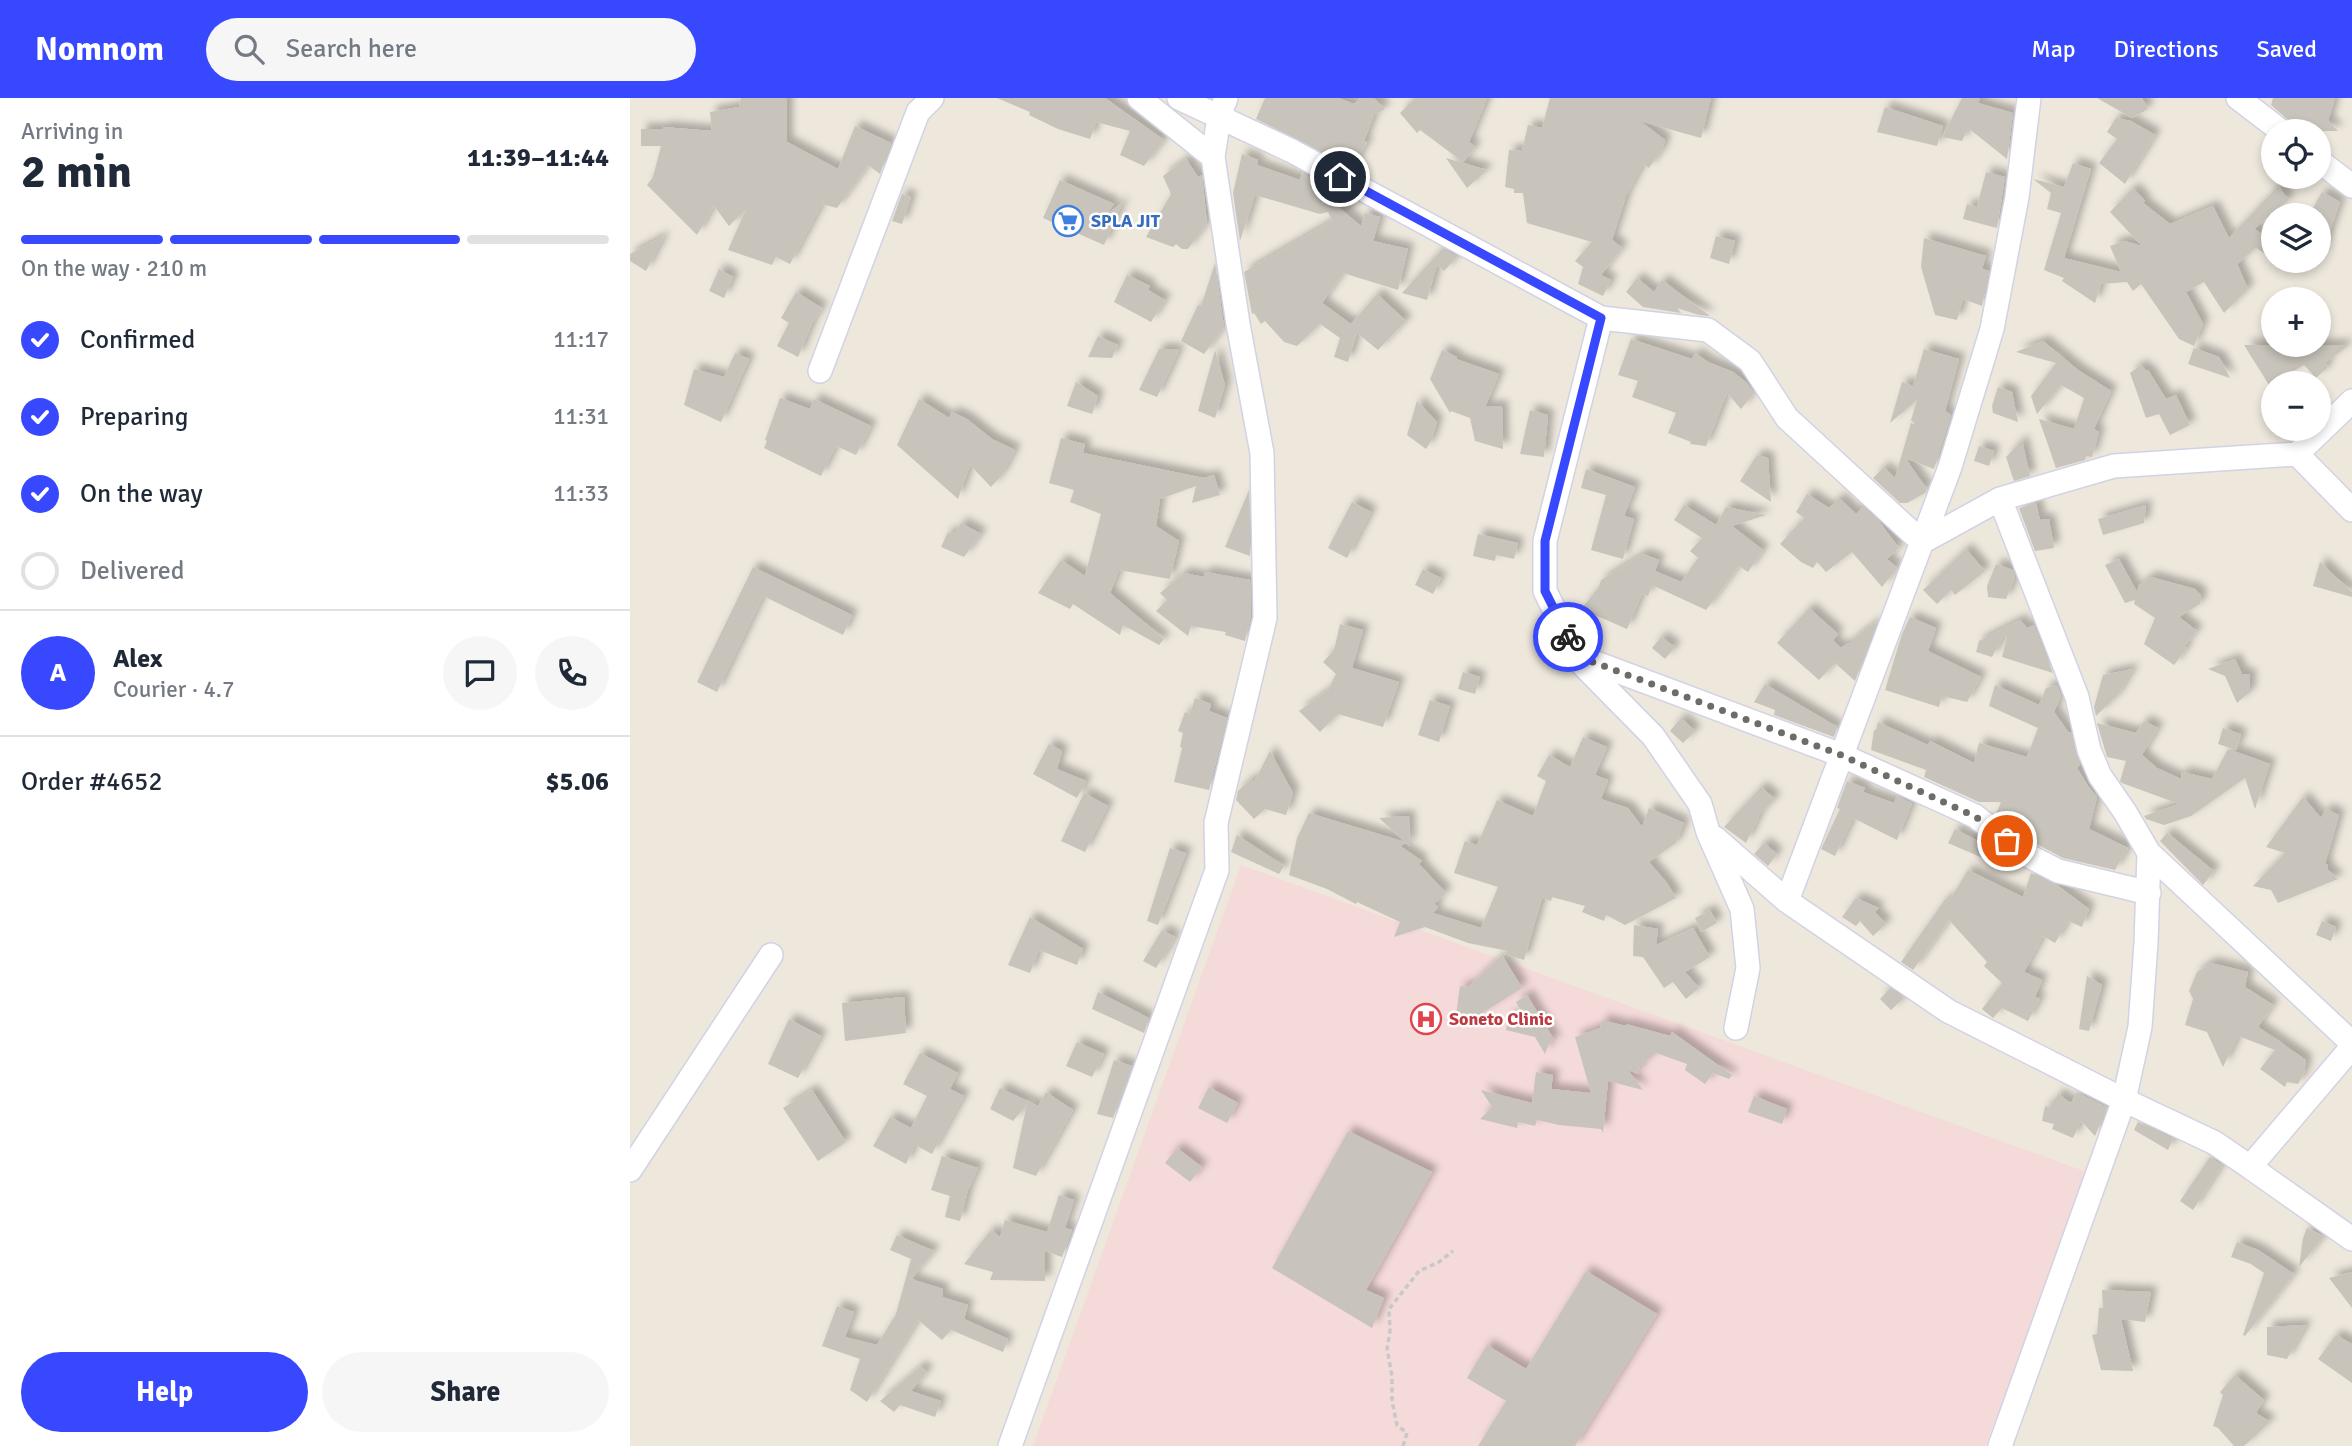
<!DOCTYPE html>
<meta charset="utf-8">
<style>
:root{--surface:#fff;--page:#f6f6f7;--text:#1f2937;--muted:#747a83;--line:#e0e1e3;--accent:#3748ff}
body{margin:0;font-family:Signika,sans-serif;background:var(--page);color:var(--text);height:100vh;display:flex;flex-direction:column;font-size:26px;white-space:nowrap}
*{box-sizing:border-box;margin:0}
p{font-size:23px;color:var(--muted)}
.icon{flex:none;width:38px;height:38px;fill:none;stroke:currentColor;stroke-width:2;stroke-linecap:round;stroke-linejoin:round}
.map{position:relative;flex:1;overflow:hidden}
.panel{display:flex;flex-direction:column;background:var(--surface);width:630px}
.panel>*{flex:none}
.buttons{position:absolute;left:1631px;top:21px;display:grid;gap:14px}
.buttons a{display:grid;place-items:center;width:70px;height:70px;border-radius:50%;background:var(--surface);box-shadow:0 4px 10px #0003;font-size:35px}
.pin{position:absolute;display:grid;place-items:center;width:60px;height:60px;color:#fff;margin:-30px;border:4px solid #fff;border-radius:50%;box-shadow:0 2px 7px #0007}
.courier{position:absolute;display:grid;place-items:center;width:70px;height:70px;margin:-35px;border:5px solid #3748ff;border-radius:50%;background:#fff;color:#222;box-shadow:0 2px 9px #0007}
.head em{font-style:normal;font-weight:800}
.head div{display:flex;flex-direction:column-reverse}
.head{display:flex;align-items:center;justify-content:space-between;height:119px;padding:0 21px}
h1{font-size:46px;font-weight:800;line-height:52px}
.bar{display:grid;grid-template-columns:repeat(4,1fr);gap:10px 7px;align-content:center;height:84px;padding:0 21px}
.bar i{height:9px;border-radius:5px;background:var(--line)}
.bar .on{background:var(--accent)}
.bar p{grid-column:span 4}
.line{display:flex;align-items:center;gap:18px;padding:0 21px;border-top:2px solid var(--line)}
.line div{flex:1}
.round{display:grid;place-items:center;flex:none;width:74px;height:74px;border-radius:37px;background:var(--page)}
ol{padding:0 21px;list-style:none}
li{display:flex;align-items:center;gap:21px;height:77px}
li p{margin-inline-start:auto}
li .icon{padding:7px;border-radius:50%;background:var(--accent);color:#fff;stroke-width:4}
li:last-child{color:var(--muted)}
li i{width:38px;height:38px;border:4px solid var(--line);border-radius:50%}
.button{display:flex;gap:14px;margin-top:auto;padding:14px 21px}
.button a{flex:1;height:80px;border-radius:42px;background:var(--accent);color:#fff;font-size:28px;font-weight:800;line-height:80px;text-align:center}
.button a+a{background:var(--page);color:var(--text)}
header{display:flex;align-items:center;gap:42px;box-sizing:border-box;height:98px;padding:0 35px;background:var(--accent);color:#fff}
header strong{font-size:33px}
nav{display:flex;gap:38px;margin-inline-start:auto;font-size:24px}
.search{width:490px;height:63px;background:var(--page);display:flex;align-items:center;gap:18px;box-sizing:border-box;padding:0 24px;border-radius:38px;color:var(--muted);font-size:26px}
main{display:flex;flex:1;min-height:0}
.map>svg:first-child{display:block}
</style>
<header>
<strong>Nomnom</strong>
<div class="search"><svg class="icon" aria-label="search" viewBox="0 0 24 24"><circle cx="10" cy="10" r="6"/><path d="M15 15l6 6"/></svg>Search here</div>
<nav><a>Map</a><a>Directions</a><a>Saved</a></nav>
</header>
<main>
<section class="panel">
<div class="head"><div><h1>2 min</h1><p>Arriving in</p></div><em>11:39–11:44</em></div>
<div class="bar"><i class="on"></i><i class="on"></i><i class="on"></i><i></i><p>On the way · 210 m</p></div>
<ol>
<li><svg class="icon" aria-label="check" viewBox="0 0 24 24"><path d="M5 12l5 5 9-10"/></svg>Confirmed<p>11:17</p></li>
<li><svg class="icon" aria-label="check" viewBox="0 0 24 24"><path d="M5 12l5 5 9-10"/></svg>Preparing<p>11:31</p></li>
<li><svg class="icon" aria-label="check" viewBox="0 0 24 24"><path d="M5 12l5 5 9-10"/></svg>On the way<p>11:33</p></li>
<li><i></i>Delivered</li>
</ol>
<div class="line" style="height:126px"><b class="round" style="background:var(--accent);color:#fff">A</b><div><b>Alex</b><p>Courier · 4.7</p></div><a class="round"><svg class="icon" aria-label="chat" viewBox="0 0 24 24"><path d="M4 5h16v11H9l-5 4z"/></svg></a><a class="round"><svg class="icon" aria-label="phone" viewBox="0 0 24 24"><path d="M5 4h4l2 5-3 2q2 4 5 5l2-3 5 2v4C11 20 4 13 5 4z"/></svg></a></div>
<div class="line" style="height:91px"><div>Order #4652</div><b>$5.06</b></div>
<div class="button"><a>Help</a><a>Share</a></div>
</section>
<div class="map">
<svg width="1722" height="1348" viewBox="0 0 1722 1348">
<defs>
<filter id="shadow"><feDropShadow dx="6" dy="-6" stdDeviation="3.5" flood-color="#0004"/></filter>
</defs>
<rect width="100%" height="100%" fill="#ede7dc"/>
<path fill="#f4dad9" d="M611,767L1462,1076L1355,1348H403Z"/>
<path fill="#c8c4bb" filter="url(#shadow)" d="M111,0H157V44L208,71L225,28L261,45L250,76L238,67L207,110L192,106L160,166L146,159L142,167L98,152L116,111L99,128L84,108L67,137L17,87L23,79L31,48H11V31H34L33,29L82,33L80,14L109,9Z
M367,0H475L534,42L514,68L490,57L500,33L466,24L460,41L428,31L399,17L400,14Z
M635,0H708L724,6L730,0H744L755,11L744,17L734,43L737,44L723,70L626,21Z
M785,0H857L839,44L845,49L833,64L790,32L787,35L770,15Z
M920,0H1081L1071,40L1010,23L1035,42L1032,52L1019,70L1013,66L996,98L982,142L992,150L971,177L981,182L973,198L948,186L953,169L945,163L962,144L897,125L893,95H884V91L875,89L879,52L892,53L898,27L912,30Z
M1332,0H1350L1348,5L1383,15L1377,61L1338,30L1332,43L1312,39Z
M1467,0H1512L1518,11L1502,20Z
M1643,0H1705L1698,23L1708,33H1676L1677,31L1664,27L1641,7Z
M1255,9L1313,28L1307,48L1247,34Z
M1486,20L1501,23L1525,37L1495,86L1469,65L1487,41L1477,34Z
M612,56L628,62L627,67L670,82L672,75L709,94L703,105L731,128L735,115L750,119L743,143L778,151L768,192L713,175L692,205L721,226L747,196L776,223L748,252L727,235L718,264L704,259L710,240L690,226L667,248L654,244L635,223L631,226L624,215L622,216L614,174L702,123L698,114L690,116L625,97L610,143L603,95Z
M816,60L857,72L837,90Z
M556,61L568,79L572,77L577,125L558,151H552L546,146L543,149L516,139L541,96L533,78Z
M1443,65L1461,71L1434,160L1491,174L1480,148L1494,143L1512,148L1480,114L1503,90L1515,103L1513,105L1540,126L1583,108L1599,140L1648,88L1659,102L1624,131L1643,143V161L1626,150L1607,166L1618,191L1594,215L1574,184L1556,194L1573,226L1564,248L1549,241L1511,186L1503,193L1497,184L1471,186L1465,205L1432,183L1434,180L1414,172L1431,115L1417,111L1421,95L1403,81L1434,89Z
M1356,74L1375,79L1367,130L1333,121L1337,106L1347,109Z
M430,82L484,106L478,115L493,104L474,147L413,120Z
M1692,94L1710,104L1691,159H1689V117H1679Z
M272,96L281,99L272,126L262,123Z
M34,138L16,173L0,163V156Z
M1086,138L1105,143L1099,166L1080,160Z
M1294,140L1356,158L1352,171L1359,173L1352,208L1333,201L1327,222L1305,217L1291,169Z
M813,150L827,159L814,173L807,167L797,202L772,195Z
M585,165L594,229L574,256L551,243L568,207L571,208Z
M89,171L103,179L94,200L79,193Z
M497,177L520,188L518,192L535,202L521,224L484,204Z
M1007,180L1024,194L1032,182L1080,218L1069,217L1047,210L1051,215L1013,209L996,194Z
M166,194L192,210L182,225L168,259L147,248L159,225L151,220Z
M468,238L488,247L482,260L458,259Z
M1001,241L1062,261L1065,255L1078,264L1103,274L1117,285L1124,295L1111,311L1097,295L1076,348L1060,346L1061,344L1038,335L1046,315L1002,299L1008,283L988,277Z
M1413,243L1448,272L1481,293L1464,331L1469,334L1462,359L1456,358L1455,362L1426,370L1409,321L1444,331L1454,300L1431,287L1407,316L1401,298L1426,265L1386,254Z
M1614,247H1719L1695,265L1698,269L1686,280L1674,267L1639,287Z
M1564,250L1589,259L1600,280L1558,266Z
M529,251L549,252L527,299L509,292Z
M1294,251L1329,261L1315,313L1321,317L1304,371L1275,360L1297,391L1295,395L1277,405H1270L1243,380L1254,369L1265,380L1281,325L1286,327L1281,322L1287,302L1260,325L1272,284L1283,288Z
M585,252L595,287L585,320L568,313Z
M812,252L827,259L826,261L869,276L855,309L872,308L873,351L845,343L840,320L821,313L820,315L800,281Z
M105,255L119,261L91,324L54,307L64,271L94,279Z
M1511,267L1516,273L1518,272L1536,301L1546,297L1560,327L1540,337L1529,316L1516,320L1500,275Z
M446,284L468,298L462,316L437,308Z
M1368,289L1382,294L1388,324L1363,315L1362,308Z
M150,300L180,311L184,301L241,328L226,357L206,348L191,378L134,350L137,343L135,342Z
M289,301L319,320L322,314L337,321L362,341L385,352L371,378L361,389L340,367L328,401L267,347Z
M787,303L807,324L801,343L796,351L777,337Z
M900,312L918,317L914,359L890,356Z
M431,340L455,346L453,355L574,380L584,377L590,397L562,405L566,388L530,401L526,428L549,443L540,481L489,472L480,495L534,541L529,547L493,527L490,537L443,506L440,511L408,495L431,462L455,478L471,416L440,404L444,392L419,385Z
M1392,342L1400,378L1384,383L1376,359Z
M1349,348L1364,353L1359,368L1344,363Z
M1127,357L1138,360L1141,404L1110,383Z
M956,371L1005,389L994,418L1004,421L993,461L961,452L976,397L951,390Z
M619,392L620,454V458L595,449Z
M1177,396L1199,410L1209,400L1226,416L1233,409L1248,422L1269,450L1257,461L1267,470L1252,489L1222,454L1196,474L1187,464L1183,470L1171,464L1150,446L1170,424L1173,425L1171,423L1174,420L1166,414Z
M722,404L741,414L717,460L698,450Z
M1406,405L1410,422L1419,421L1424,450L1405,453L1389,410Z
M1054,407L1086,427L1096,409L1136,417L1102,428L1133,452L1118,474L1109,468L1076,512L1022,487L1018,498L1012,496L997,531L951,511L969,489L971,482L1013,456L1029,462L1025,473L1051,484L1068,460L1060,453L1072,440L1044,422Z
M1516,407L1514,425L1473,437L1468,421Z
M331,425L351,436L334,459L311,449L318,434L324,436Z
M848,436L888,445L884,461L866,457L865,463L843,458Z
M1336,451L1355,473L1325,497L1321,492L1307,506L1293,492Z
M1489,461L1507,494L1509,487L1521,479L1565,491L1571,497L1570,506L1549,519L1567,533L1554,549L1557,550L1544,567L1514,546L1525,520L1504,506L1505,502L1495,505L1475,467Z
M1690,464L1722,494V499L1683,488Z
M1366,466L1383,472L1385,479L1376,501L1358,499L1357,488Z
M123,469L222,517L213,537L133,498L87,594L67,584Z
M793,471L811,480L803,496L785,487Z
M575,474L620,482L621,518L615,543L595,537L596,534L561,528L558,538L526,513L537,502L530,495L554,475L574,479Z
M1179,510L1208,536L1203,542L1211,550L1218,545L1220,546L1223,541L1247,523L1225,583L1205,565L1189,582L1147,545Z
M1280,519L1306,530L1298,553L1351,579L1337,604L1312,598L1309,609L1255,592L1272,536Z
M1390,522L1397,530L1404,527L1423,575L1372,559L1377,539L1374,537L1362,559L1346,554L1349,543Z
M710,526L733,532L722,570L769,584L753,629L708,616L690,634L669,613L698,592L706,576L693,564L704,552Z
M1031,539L1045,549L1035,561L1022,550Z
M1605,561L1612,576H1620V594L1607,605L1595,578L1578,571Z
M1503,571L1487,598L1466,618L1464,609L1473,577Z
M833,574L850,579L845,596L828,591Z
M1135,586L1207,629L1204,639L1144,617L1145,612L1124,604Z
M1365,587L1409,607L1416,590L1427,587L1431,597L1424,614L1439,635L1441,634L1450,667L1447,670L1458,688L1467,699L1459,731L1498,750L1485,772L1433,760L1403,744L1406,738L1377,725L1366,716L1371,704H1349L1294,679L1296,672L1241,652L1244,632H1246L1248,624L1298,647L1300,643L1344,665L1349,645L1397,659L1408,630L1359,608Z
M565,600L581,606L579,613L597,620L579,692L544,684L552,650L550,649L553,635L548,633L555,614L560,616Z
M800,602L820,608L809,644L788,637Z
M1051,620L1065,633L1053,645L1040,633Z
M1514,623L1528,630L1512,657L1527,670L1551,681L1552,674L1582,681L1598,651L1640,666L1625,711L1615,680L1561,718L1534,727L1516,721L1514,718L1549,706L1492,685L1490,683L1496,663L1477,659L1467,625L1506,635Z
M1593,630L1611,636L1606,652L1588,646Z
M953,639L977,649L965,677L978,682L971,701L998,710L1012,729L1019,710L1054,725L1046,745L1019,764L1037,785L1046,800L995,827L976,817L974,823L952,814L955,808L922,799L921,803L912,800L894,862L874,856L878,853L838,845L795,829L764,839L770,824L727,804L726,806L697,791L659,777L667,740L679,715L775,744L749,720L779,718L780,749L776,745L770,748L792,763L789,766L816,795L804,806L808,809L803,815L851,830L868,789L824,775L835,743L847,747L867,702L903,718L916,683L907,678L919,657L940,669Z
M419,646L432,653L427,671L456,683L447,700L403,676Z
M640,653L663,695L656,717L635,711L624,721L606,702L608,693L621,681L624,684Z
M1217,683L1235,690L1233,694L1264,705L1267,698L1282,705L1267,742L1223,720L1205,758L1191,751L1210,711L1207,710Z
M1131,689L1145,701L1130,716L1116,745L1094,729Z
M454,695L478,708L455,754L431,743Z
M1673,699L1691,720L1696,711L1709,717L1695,766L1698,767L1697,771L1708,781L1648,805L1641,792L1623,788L1655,755L1636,749Z
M1325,731L1367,753L1362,764L1318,745Z
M1537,735L1584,773L1573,787L1530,743Z
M607,737L654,768L649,776L601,754Z
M1134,745L1147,756L1138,768L1124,756Z
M540,750L556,755L528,827L517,823Z
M1338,772L1393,799L1401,775L1427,787L1459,811L1452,829L1438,823L1425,845L1413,838L1394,874L1412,882L1405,899L1410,901L1398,923L1372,910L1363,920L1352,911L1372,885L1354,868L1357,864L1319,822L1283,872L1271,864L1316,800L1319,803Z
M1226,800L1249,810L1245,814L1256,826L1243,838L1230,823L1226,828L1212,819Z
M1080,812L1087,825L1071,834L1065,820Z
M400,819L453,851L447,867L409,852L400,875L378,867Z
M1692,823L1706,829L1701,843L1686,837Z
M1004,827L1028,831L1026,847L1063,830L1080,859L1055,874L1069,890L1056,901L1043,884L1034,890L1013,859L1003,858Z
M532,832L545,839L526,870L513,863Z
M872,857L892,890L841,922L826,918L830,888L838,889Z
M1581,865L1618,874L1615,889L1643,907L1628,929L1676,962L1674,975L1668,986L1657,984L1655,989L1630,971L1645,952L1608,938L1593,969L1577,934L1555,927L1563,901L1559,893L1567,874Z
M1457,878L1472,887L1459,933L1449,931Z
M1260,890L1274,900L1261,912L1250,901Z
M468,894L519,920L514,935L462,911Z
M897,897L926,945L920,943L915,956L905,939L876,932L879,918L894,919L886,904Z
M274,899L276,935L215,943L212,905Z
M159,921L191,938L168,980L138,966Z
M972,922L996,928V926L1040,938L1042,934L1102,977L1099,981L1083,975L1075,986L1055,972L1057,966L1026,955L1010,968L1008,976L998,972L1013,992L978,983L973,1035L971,1031L929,1027L907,1022L905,1028L888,1024L887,1030L850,1021L862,1009L851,992L902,1005L906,974L923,977L921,991L961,995L945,939L970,930Z
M447,944L474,956L462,979L436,968Z
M290,955L328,975L320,991L334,998L302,1056L285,1047L276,1066L243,1048L260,1019L281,1030L297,998L273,986Z
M484,962L502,968L483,1020L467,1016Z
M579,989L608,1005L597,1025L568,1010Z
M370,990L408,1008L416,994L443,1012L406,1078L383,1070L397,1006L383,1023L360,1011Z
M182,992L216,1044L188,1063L153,1010Z
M1447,994L1477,1009L1465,1038L1451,1023L1443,1040L1422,1031L1424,1026L1412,1023L1415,1008L1419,1009L1428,996L1441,1005Z
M1124,998L1157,1011L1152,1026L1118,1014Z
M1508,1024L1543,1041L1538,1052L1504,1032Z
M718,1033L802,1074L736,1192L754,1200L742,1230L642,1170Z
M547,1050L572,1069L560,1084L535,1065Z
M312,1058L348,1070L338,1092L330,1123L315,1119L320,1098L301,1092Z
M1580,1059L1592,1067L1563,1112L1550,1103Z
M429,1097L444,1102L435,1130L442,1132L432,1159L415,1153V1183L360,1182L363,1174L334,1166L361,1132L370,1139L375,1122L417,1134Z
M1677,1130L1694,1138L1669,1169L1673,1140Z
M267,1137L304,1153L281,1181L313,1191L312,1199L338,1207L334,1221L378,1241L373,1254L321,1232L312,1242L288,1222L237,1304L220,1292L230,1261L192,1248L207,1208L224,1214L215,1239L247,1247L266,1216L281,1161L260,1152Z
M1607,1144L1628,1152L1664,1176L1615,1238L1613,1237L1634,1175L1621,1166L1601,1159Z
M956,1173L1027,1216L945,1348H848L876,1303L837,1280L857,1247L896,1271Z
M1722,1174V1210L1699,1180Z
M1472,1192L1521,1194L1515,1224L1491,1221L1503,1273L1471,1272L1462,1237L1467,1236L1469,1210H1473Z
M1676,1227L1657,1261L1637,1257V1229Z
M1706,1237L1722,1246V1285L1688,1261Z
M291,1268L297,1274L281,1293L311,1303L305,1319L270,1307L264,1314L250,1303Z
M1605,1277L1634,1302L1626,1315L1640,1324L1614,1348H1604L1588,1330L1583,1328L1593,1297L1590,1294Z"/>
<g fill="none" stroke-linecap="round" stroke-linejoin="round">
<g stroke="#d1d3e4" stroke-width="26">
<path id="street" d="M549,0L662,53L971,220L915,443V493L950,564L1023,638L1070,706L1078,734L1112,811L1118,870L1106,930
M1608,0L1651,33
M583,59L589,19L596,0
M1689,63L1722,88
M971,220L1078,232L1120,263L1157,320L1292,444L1370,401L1484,368L1667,356L1722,303
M190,273L288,14L302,0
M1667,356L1722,412
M1370,401L1447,599L1459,652L1470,678L1495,714L1519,755
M950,559L1211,657L1345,718L1393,755L1428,773L1519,795
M1085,740L1157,803L1318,913L1494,1002L1510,929L1516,845L1519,755L1722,945
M1157,803L1320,369L1362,231L1387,99L1399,0
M1722,949L1620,1069L1722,1141
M0,1072L141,857
M380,1348L587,772L586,725L635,520L632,355L608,226L583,59L509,0
M1370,1348L1494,1002L1585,1045L1620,1069"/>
</g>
<path stroke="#c8c8c8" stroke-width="3.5" stroke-dasharray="5 3.5" stroke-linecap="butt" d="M773,1348L777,1335L767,1327L762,1303V1278L757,1251L760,1233L759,1211L789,1173L809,1164L823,1153"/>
<use href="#street" stroke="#fff" stroke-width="23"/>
</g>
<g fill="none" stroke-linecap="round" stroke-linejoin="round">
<path stroke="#6e6c68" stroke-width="7" stroke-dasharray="0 12.6" d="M938,539L947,558L1211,657L1346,719L1377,743"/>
<path stroke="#3748ff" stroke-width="9" d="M710,79L971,220L915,443V493L938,539"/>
</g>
<defs>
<g id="supermarket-ring" transform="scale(1.575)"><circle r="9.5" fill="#fff" stroke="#3f7fe0" stroke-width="1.5"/><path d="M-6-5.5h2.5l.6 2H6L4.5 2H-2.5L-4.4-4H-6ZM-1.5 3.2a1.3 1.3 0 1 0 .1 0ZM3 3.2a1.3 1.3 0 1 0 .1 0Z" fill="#3f7fe0"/></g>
<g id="hospital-ring" transform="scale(1.575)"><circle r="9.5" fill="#fff" stroke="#e0444e" stroke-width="1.5"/><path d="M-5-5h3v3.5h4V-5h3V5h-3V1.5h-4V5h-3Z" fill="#e0444e"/></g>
</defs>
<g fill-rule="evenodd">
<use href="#supermarket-ring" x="438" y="123"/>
<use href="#hospital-ring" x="796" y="921"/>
</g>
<g text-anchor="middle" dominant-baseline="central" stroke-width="5" stroke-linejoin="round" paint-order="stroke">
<g font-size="18" font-weight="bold" fill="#366cbe" stroke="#fff" text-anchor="start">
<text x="461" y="123">SPLA JIT</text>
</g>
<g font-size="18" font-weight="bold" fill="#be3a42" stroke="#fff" text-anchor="start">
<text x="819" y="921">Soneto Clinic</text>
</g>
</g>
</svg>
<div class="buttons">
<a><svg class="icon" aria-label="locate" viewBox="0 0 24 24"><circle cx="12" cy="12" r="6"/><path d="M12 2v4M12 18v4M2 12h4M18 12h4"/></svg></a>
<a><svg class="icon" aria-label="layers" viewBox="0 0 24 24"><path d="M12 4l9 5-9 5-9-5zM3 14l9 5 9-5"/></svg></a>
<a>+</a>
<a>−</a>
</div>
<div class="pin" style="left:1377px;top:743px;background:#ea580c"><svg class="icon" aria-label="bag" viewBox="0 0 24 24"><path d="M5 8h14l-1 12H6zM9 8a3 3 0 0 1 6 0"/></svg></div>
<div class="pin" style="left:710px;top:79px;background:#1f2937"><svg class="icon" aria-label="home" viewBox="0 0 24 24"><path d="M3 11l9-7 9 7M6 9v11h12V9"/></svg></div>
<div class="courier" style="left:938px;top:539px"><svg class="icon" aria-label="bike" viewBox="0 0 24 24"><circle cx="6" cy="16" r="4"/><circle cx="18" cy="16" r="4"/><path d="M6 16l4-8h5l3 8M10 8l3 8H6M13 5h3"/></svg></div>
</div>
</main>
